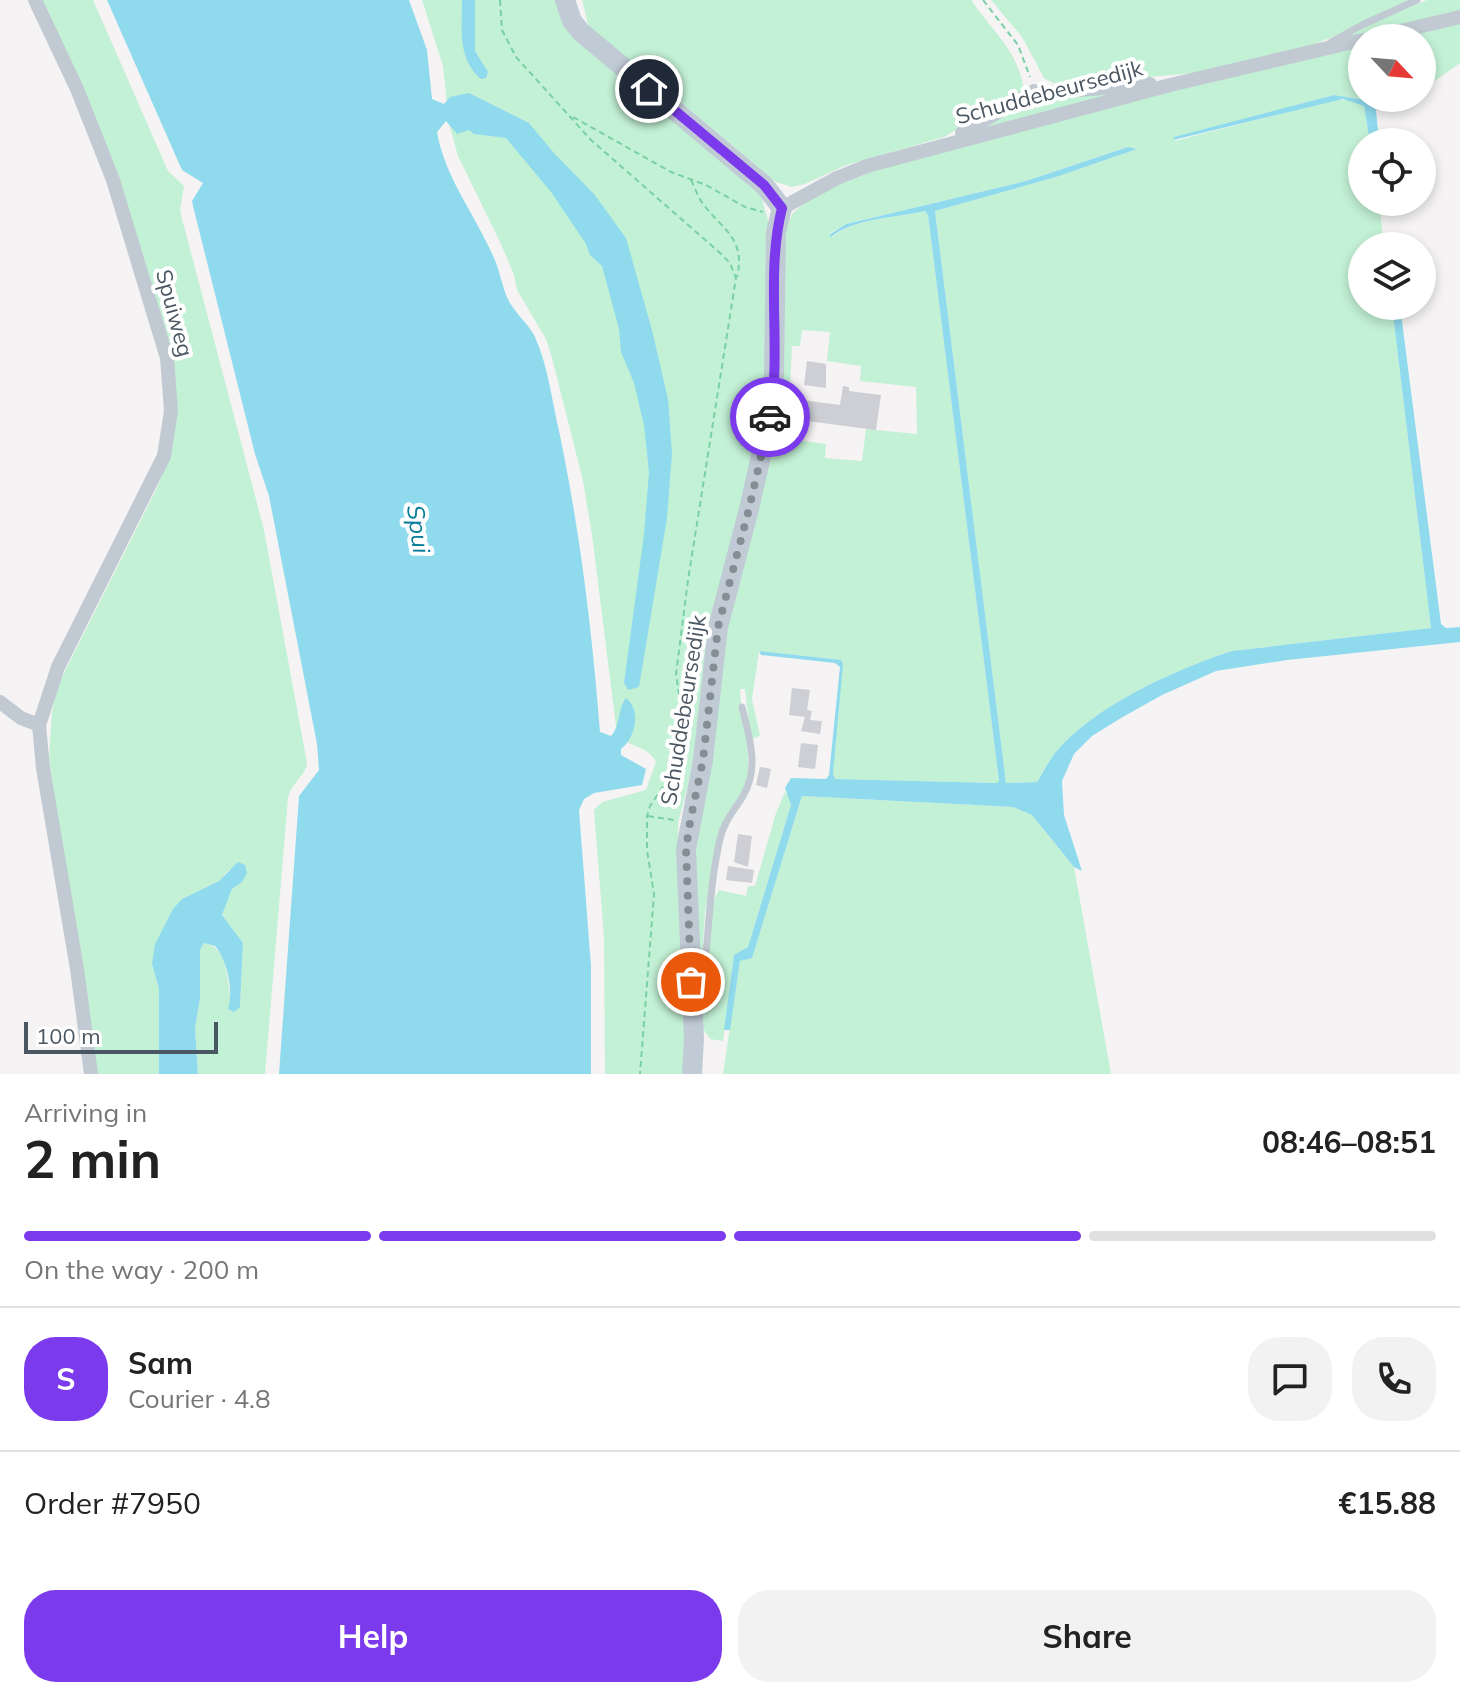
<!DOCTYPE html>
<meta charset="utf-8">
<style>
:root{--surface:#fff;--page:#f2f2f2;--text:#222;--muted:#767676;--line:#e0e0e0;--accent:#7c3aed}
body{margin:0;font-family:Mulish,sans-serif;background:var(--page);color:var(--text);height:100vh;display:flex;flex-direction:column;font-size:30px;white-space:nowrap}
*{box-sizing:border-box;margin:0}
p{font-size:26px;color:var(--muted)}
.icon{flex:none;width:44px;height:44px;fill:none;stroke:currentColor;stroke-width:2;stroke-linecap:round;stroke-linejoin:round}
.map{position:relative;height:1074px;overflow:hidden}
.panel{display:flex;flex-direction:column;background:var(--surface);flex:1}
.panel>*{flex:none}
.needle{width:52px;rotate:116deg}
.buttons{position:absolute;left:1348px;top:24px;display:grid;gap:16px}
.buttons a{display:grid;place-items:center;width:88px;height:88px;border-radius:50%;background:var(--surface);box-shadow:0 4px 12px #0003;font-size:40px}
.scale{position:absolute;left:24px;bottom:20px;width:194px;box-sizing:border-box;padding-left:8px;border:4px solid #4a5661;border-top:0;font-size:22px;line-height:28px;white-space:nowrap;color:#4a5661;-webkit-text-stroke:6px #fff;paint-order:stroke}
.pin{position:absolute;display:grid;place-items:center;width:68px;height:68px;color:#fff;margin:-34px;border:4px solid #fff;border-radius:50%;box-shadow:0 2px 8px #0007}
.courier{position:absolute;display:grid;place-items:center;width:80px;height:80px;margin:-40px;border:6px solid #7c3aed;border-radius:50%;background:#fff;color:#222;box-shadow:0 2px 10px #0007}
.headline em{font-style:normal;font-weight:700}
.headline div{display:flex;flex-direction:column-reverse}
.headline{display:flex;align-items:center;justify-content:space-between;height:136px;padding:0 24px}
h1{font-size:52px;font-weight:700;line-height:60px}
.bar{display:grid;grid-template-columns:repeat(4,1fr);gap:12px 8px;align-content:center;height:96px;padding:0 24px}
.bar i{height:10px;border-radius:6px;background:var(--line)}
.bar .active{background:var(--accent)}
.bar p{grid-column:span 4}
.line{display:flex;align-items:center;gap:20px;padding:0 24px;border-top:2px solid var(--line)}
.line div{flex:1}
.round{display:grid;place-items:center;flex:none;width:84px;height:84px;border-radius:32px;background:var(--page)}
.cta{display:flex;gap:16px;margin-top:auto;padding:16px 24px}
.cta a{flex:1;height:92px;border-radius:32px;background:var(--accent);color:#fff;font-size:32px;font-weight:700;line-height:92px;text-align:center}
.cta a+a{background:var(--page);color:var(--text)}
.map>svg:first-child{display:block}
</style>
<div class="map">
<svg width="1460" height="1074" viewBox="0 0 1460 1074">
<rect width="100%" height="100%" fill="#f5f3f3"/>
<path fill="#c3f1d5" d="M41,0H93L168,171L184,186L180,211L264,530L307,763C306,775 292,782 288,798L265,1074H198L195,1029L200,998V950L204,943C228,946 227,981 231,1000L240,1007L243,944L222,915L232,889L242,882L230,869L219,881L182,899L152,964L159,989V1074H95L49,759L52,712L58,685L157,488L167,461L166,341L125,196L86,98Z
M422,0H557L759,189L768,220L771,369L687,789L678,823L686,1074H605L604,938L594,810L602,802L646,790L656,762C647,744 627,748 617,734L592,535L583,481L552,358L546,339L517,290L514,275L500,242L458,156L449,124L443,66Z
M582,0H971C992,31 1017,49 1024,89L944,137L844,166L805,184L792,187L776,182L678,100L646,78L598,38L588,24Z
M991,0H1409L1335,36L1312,45L1196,73L1066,84L1053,83L1044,78L1022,37Z
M1427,0H1460V14L1341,39L1365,26Z
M1460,19V63L1422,90V38H1382Z
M1362,43V98H1399L1376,102L1334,95L1173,138L1175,141L1182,139L1334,100H1351L1364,106L1370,142H1362V202H1379L1384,246H1362V306H1392L1431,628L1232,651C1176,669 1089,708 1053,756C1047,764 1042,773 1037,782L1006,783L935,211L1056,177L1137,149L1128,147L1026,181L862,220L846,224L829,234L832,237C855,218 897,218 925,211L928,215L999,781L998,783L835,779L833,773L841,660L759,651L752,699L760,736L751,739L745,689H740C741,721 755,758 744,787C738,803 725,814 719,830L705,913L699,999L692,883L720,661L770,440L778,432L788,434V439L826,444L825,458L862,461L866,429L917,434L916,387L860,381L861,366L827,361L830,332L802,330L800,346H792L790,385L785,383L780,373L785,230L793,213L810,198L866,171L1205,80Z
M1144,86L963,136L1039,97Z
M785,792L790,798L791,805L748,947L734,956L723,1041L710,1039L702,1027L713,902L719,890L746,896L748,886H755L776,813Z
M802,796L1013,807L1032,815L1074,867L1111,1074H723L740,960L752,957Z"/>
<path fill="#90daee" d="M107,0H409L427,50L432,99L444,104L450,97L469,93L529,123L554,153L594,194L626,238L652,330L668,399L672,453L667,518L639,687L628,690L624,683L644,534L649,472L644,425L634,383L621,352L619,329L602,266L590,255L586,244L551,192L506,138L474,134L469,130L457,134L446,121L437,132C445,178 476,216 494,258C501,273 502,289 510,303C517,315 530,326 535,337C548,366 552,401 559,431C580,531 592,630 600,732L611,736C621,725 617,710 626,698C642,711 635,738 621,749V755L646,769L642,785L594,793L584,799L579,810L591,966V1074H279L299,796L319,770L317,744L269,496L255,454L193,206L192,201L203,183L182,170Z
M462,0H475V51L488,72L486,78L481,79C457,58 462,29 462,0Z
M1334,95L1376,102L1405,99L1376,110L1379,142H1370L1364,106L1343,99L1173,140L1174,137Z
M1128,147L1137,149L1056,177L935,211L1006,783L1037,782C1042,774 1047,764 1053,756C1089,708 1176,669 1232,651L1431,628L1392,306H1400L1441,624L1446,628L1460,627V642L1287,660L1216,671L1162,695L1121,718L1092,736L1074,754L1062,781L1064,815L1082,871L1074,867L1032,815L1013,807L802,796L752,958L740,961L730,1030H724L734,955L748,947L791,805L785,788L791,778L826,779L829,775L840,667L835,663L761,655L759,651L841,660L843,664L833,773L835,779L997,783L999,781L928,215L925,211C896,218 854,218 831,237L829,235L846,224L1026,181Z
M238,862L245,865L247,873L242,882L232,889L222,915L243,943L240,1007L234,1012L228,1009C234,991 227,960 215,946L204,943L200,950V998L195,1029L198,1074H159V989L152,964L155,944L173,909L182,899L219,881Z"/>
<path fill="#cdcfd5" d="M807,361L826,364V388L804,385Z
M843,386L849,387V391L881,395L876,430L800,420L802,400L840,405Z
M792,688L810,690L807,710L812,711L810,720L822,721L820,734L801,731L805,717L789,715Z
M801,743L818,745L815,769L798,767Z
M760,767L771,769L767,788L756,785Z
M738,834L752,836L748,867L734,862Z
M728,866L754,870L752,883L726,880Z"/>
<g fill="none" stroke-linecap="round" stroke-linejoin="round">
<path stroke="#7ad0a6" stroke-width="2" stroke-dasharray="6 4" stroke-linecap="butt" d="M500,0L502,30L516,57L591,140L719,252L730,263L736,278L688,580L676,674L681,707L679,725L666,782L650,806L647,816V850L654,894L640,1074
M983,0L1018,45L1030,77
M573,117L671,172L706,185L745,207L763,212
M691,180C695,188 698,197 703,204C723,230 746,239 737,277
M648,816L674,820"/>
<path stroke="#c1cad2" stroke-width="7" d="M1331,42L1364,24L1417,0
M701,998C709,945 708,891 720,839C724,821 734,811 743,796C760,767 749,737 742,707"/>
<path stroke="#c1cad2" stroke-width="14" d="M35,0L77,89L113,180L167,358L171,411L164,456L58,667L39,725L43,768L77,969L91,1074
M1371,38L1460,17
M962,133L1034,91L1044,93L1150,84
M782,208L837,178L867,166L1170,85L1362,40
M0,702L21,718L39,725"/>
<path stroke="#c1cbd6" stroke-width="20" d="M565,0L572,21L581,32L764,185L782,208L776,232L774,375L771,412L749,509L718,627L703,760L686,849L694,1039L692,1074"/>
</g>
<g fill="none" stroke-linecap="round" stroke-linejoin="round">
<path stroke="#868d94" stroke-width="8" stroke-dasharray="0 14.4" d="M691,982L686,849L690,822L703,760L718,627L749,509L770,417"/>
<path stroke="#7c3aed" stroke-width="10" d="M649,89L764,185L782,208C765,276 782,348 770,417"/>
</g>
<g text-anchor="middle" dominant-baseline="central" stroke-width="8" stroke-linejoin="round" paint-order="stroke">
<g font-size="22" fill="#4a5661" stroke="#fff">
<text transform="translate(1049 92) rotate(-15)">Schuddebeursedijk</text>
<text transform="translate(175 313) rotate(75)">Spuiweg</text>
<text transform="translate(683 710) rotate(-81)">Schuddebeursedijk</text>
</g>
<g font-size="24" font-style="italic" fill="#0c7c9b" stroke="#fff">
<text transform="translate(419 529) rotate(82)">Spui</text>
</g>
</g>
</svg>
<div class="buttons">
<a><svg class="needle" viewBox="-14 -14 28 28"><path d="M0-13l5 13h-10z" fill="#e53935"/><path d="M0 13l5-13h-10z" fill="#767676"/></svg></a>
<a><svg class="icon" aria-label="locate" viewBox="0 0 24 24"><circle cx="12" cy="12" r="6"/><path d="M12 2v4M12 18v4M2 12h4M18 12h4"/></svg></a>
<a><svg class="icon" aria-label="layers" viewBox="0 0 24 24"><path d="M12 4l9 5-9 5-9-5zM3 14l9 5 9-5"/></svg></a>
</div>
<div class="scale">100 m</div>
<div class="pin" style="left:691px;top:982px;background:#ea580c"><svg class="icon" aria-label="bag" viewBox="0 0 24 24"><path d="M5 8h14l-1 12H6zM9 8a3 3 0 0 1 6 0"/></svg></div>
<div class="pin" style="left:649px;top:89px;background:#1f2937"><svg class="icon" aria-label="home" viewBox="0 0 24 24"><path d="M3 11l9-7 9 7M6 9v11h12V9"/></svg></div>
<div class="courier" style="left:770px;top:417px"><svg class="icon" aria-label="car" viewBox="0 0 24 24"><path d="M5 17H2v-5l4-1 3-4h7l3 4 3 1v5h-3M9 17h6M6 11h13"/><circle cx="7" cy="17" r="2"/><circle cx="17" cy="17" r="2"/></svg></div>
</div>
<section class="panel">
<div class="headline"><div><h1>2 min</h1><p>Arriving in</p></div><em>08:46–08:51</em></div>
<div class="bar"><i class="active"></i><i class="active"></i><i class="active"></i><i></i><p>On the way · 200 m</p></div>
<div class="line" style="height:144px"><b class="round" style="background:var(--accent);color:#fff">S</b><div><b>Sam</b><p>Courier · 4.8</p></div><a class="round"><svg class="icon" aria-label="chat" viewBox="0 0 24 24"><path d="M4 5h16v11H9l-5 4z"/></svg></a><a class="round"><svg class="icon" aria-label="phone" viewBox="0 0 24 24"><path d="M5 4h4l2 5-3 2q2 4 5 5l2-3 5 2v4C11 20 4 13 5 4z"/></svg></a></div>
<div class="line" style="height:104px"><div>Order #7950</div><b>€15.88</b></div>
<div class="cta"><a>Help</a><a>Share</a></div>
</section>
